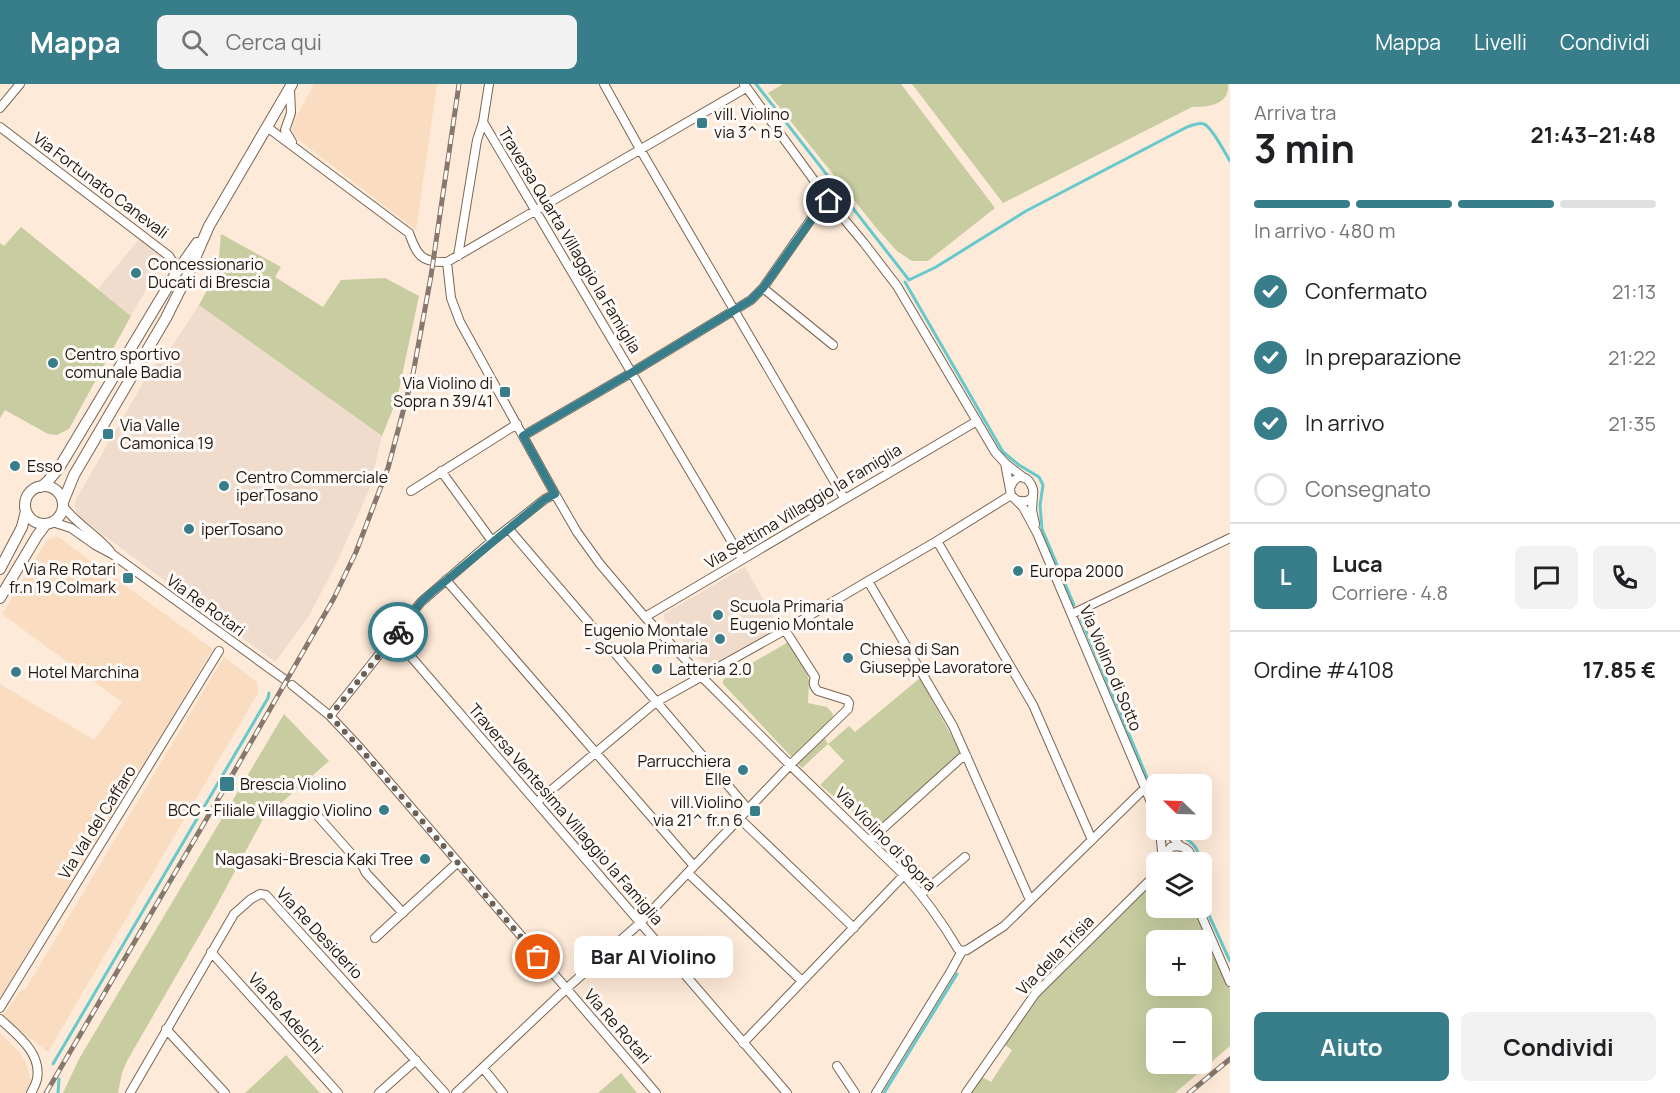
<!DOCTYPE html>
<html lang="it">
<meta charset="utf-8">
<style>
:root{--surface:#fff;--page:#f2f2f2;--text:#202124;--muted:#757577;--line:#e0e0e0;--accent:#387d8a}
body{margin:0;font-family:Manrope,sans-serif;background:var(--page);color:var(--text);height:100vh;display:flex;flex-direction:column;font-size:22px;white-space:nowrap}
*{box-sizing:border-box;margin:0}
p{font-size:20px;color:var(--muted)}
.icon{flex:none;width:33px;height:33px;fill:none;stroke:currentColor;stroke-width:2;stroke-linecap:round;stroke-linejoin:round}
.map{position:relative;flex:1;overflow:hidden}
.side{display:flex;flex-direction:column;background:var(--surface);width:450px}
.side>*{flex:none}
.needle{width:39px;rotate:293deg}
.buttons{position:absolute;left:1146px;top:690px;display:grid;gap:12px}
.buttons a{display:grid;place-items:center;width:66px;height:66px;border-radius:9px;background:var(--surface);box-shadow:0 6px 24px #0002;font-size:30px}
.pin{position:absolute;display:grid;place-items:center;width:51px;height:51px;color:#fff;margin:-26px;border:3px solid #fff;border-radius:50%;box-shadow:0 2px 6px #0007}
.courier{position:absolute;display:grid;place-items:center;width:60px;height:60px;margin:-30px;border:4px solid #387d8a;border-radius:50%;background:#fff;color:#222;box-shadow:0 2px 8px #0007}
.bubble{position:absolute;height:42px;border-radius:9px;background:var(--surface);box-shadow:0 6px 24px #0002;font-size:20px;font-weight:700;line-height:42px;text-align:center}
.headline em{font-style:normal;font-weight:700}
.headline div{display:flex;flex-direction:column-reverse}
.headline{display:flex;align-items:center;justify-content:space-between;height:102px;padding:0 24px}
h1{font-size:39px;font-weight:700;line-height:45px}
.bar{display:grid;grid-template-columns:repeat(4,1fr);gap:9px 6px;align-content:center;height:72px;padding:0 24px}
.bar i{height:8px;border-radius:4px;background:var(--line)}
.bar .on{background:var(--accent)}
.bar p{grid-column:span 4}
.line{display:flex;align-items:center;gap:15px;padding:0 24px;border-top:2px solid var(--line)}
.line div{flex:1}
.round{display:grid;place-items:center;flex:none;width:63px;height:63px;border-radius:9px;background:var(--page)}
ol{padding:0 24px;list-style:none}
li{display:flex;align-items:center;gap:18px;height:66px}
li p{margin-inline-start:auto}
li .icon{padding:6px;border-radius:50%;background:var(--accent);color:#fff;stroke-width:4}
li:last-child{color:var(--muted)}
li i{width:33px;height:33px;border:3px solid var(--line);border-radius:50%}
.action{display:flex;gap:12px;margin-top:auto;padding:12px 24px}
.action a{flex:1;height:69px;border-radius:9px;background:var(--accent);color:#fff;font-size:24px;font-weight:700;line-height:69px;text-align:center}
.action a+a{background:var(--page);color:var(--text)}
header{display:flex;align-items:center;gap:36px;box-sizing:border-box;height:84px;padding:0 30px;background:var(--accent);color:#fff}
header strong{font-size:28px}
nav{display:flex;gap:33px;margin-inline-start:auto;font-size:21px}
.search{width:420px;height:54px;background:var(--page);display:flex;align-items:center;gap:15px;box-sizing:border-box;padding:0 21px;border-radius:9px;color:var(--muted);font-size:22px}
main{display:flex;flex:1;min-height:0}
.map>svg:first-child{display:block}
</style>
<header>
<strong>Mappa</strong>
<div class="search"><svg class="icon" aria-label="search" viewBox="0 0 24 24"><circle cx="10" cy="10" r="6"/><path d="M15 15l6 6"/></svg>Cerca qui</div>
<nav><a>Mappa</a><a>Livelli</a><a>Condividi</a></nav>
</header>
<main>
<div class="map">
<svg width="1230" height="1009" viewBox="0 0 1230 1009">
<rect width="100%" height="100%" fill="#feead8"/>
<path fill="#efdccc" d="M140,154L164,175L131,232L98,205Z
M199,221L382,352L369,406L339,474L309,532L275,578L79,433L75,424V417L152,283L169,267Z
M745,483L779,544L717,580H711L705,578L698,574L664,535V530Z"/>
<path fill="#fadcc1" d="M314,0H437L416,146L295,53L292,44L293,39Z
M57,452L213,565L83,781L0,923V600L94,656L122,618L2,530L44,461L49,455Z
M224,573L257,598L258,609L48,968L2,933L22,905L25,906Z
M0,949L19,968L25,977L31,997L28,1009H0Z"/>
<path fill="#c7cda0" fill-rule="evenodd" d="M783,0H901L995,124L928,177H912L897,167L878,146L768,9Z
M912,0H1228C1230,22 1206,23 1192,23L1003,119Z
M21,143L131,232L69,345L57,351L48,350L5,326L0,334V159L4,162Z
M221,150L281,183L275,193L323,223L341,196L385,194L419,212L397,315L382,352L199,221L218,186Z
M790,557L807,588L809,597L808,619L827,623L833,630L832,636L822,649L828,660L849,642L855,648L920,594L962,671L875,746L820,701L844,677L828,660L802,684L723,600V596L726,594Z
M284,630L329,677L263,735L213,828L127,977L122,989L118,1009H63L79,975Z
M1156,795V824H1194L1230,905V962L1175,1009H972L982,993L991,998L1012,966L1005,961L1020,935L1038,912ZM1156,856H1202V902H1156ZM1156,934H1202V980H1156Z
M286,971L320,1009H245Z
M621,989L637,1009H598Z"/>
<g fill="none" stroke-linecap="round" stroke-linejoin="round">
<path stroke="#67c9cb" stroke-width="3" d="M756,0L909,196L936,183L1026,127L1185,44C1190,42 1198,38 1204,40C1212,43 1225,69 1230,77
M905,198L1003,368L1019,381L1039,393L1043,401L1040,421L1042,445L1074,521
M1081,535L1156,715
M1171,746C1186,755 1199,759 1200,778
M1202,816L1230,877
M53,980L268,614L269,609
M58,1009L59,995
M884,1009L957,890"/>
<g stroke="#7b6552" stroke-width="10">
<path id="street" d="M604,0L640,65L844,414
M744,0L829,117L864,159L897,202L995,368L1005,379L1024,394
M290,5L291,29L285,46L292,58
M0,24L20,0
M483,38L742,475
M0,43L169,172L173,178L176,189
M267,43L409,149C417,171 421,179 447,178
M458,172L477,56L483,38L489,0
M447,178L451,214L460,238L555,410L577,448L600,480L645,533L702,593L790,681L904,791C925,814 942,838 958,865L962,867L951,887L876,1009
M447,178L746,4
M763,204L833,261
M523,352L631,289L751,216L763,204L821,121L829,117
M1005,379L1011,411L1023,423L1037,449L1156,730
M441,387L492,457
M1010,404C1024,370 1051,426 1016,416
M411,407L517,340
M1033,411L1032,426L1035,440
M63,422C76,440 96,450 110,467
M52,438L71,444L95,461L112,470L284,595
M508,444L748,725
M937,457L1033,621L1092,756
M446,496L694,782
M868,497L953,642L1030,816
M1072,530L1230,454
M645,533L977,337
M394,553L787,1009
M292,601L330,632L360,664L656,1009
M330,632L421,518L492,457L545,415L555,410
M537,718L656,618L785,546L868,497L937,457L1011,411
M316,730L363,783L366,789L403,829
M740,735L854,844
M1160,746L1163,778
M1167,746L1180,762
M869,757L961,674L967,673
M1164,772L1171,763C1183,760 1192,766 1192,778
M688,789L802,897
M921,810L965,773
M1198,824L1230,898
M375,854L458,778
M962,867L967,866L1004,842L1145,704
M211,868L338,1009
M0,924L219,567
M0,935C17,951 42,969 37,995C36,1000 33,1005 31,1009
M166,945L225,1009
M743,959L904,791
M837,982L855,1009
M483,984L503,1009
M130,1009L234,830L251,815L260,810L266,811L445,1009
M379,1009L416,976
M456,1009L566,905L640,839L790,681L848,625L849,619L847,616L818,607C813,602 813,599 815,593L785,546
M966,1009L1035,910L1154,792L1156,787"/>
</g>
<g stroke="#7b6552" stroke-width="12">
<path id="secondary" d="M25 421a19 19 0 1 1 38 0a19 19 0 1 1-38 0Z
M41,403L48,397L59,384L176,189L197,159
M63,418L74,391L166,234L189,188L209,142L292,0
M0,485L22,443L26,427
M0,514L37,452L46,440"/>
</g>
<use href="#street" stroke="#fff" stroke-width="8"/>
<use href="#secondary" stroke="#fff" stroke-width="10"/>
<g stroke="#86786c" stroke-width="5">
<path id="rail" d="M46,1009L227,700L334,514L356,468L388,384L413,290L431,192L459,0
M1189,1009L1230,975"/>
</g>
<use href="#rail" stroke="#fffaf6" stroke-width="3" stroke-dasharray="9" stroke-linecap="butt"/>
</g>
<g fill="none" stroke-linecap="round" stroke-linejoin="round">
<path stroke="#6c6055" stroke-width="6" stroke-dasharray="0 10.8" d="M398,548L330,632L360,664L538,873"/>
<path stroke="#387d8a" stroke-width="8" d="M398,548L421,518L431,509L545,415L555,410L523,352L631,289L751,216L763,204L821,122L829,117"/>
</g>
<g fill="#387d8a" stroke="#fffaf6" stroke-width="2">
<rect x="696" y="33" width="12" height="12" rx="3"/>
<circle cx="136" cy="189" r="6"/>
<circle cx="53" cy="279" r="6"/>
<rect x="499" y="302" width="12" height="12" rx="3"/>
<rect x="102" y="344" width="12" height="12" rx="3"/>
<circle cx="15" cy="382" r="6"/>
<circle cx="224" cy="402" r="6"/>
<circle cx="189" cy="445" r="6"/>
<circle cx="1018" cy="487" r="6"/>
<rect x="122" y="488" width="12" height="12" rx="3"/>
<circle cx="718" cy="531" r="6"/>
<circle cx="720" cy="555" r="6"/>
<circle cx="848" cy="574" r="6"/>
<circle cx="657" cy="585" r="6"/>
<circle cx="16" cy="588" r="6"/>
<circle cx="743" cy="686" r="6"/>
<rect x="219" y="692" width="16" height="16" rx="3"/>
<circle cx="384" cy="726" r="6"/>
<rect x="749" y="721" width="12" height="12" rx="3"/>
<circle cx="425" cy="775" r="6"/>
</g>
<g text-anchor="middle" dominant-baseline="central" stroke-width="6" stroke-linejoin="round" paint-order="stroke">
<g font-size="16" fill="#1e160e" stroke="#fffaf6" text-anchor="start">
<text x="714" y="30">vill. Violino<tspan x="714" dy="18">via 3^ n 5</tspan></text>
<text x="148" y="180">Concessionario<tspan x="148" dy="18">Ducati di Brescia</tspan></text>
<text x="65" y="270">Centro sportivo<tspan x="65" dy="18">comunale Badia</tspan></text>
<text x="493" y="299" text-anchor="end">Via Violino di<tspan x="493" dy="18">Sopra n 39/41</tspan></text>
<text x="120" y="341">Via Valle<tspan x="120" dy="18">Camonica 19</tspan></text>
<text x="27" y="382">Esso</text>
<text x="236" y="393">Centro Commerciale<tspan x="236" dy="18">iperTosano</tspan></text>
<text x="201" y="445">iperTosano</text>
<text x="116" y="485" text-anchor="end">Via Re Rotari<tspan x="116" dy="18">fr.n 19 Colmark</tspan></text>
<text x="1030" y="487">Europa 2000</text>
<text x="730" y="522">Scuola Primaria<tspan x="730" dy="18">Eugenio Montale</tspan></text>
<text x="708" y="546" text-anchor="end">Eugenio Montale<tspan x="708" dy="18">- Scuola Primaria</tspan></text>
<text x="860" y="565">Chiesa di San<tspan x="860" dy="18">Giuseppe Lavoratore</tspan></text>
<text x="669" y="585">Latteria 2.0</text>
<text x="28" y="588">Hotel Marchina</text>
<text x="731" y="677" text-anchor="end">Parrucchiera<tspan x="731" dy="18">Elle</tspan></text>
<text x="240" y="700">Brescia Violino</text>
<text x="743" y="718" text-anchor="end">vill.Violino<tspan x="743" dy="18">via 21^ fr.n 6</tspan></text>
<text x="372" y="726" text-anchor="end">BCC - Filiale Villaggio Violino</text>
<text x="413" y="775" text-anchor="end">Nagasaki-Brescia Kaki Tree</text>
</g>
<g font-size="16" fill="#1e160e" stroke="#fffaf6">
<text transform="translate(101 101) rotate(37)">Via Fortunato Canevali</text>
<text transform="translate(570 156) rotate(59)">Traversa Quarta Villaggio la Famiglia</text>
<text transform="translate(803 422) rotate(-31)">Via Settima Villaggio la Famiglia</text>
<text transform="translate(206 521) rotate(36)">Via Re Rotari</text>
<text transform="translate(1111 584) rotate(67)">Via Violino di Sotto</text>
<text transform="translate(566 730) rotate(49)">Traversa Ventesima Villaggio la Famiglia</text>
<text transform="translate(97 738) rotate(-58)">Via Val del Caffaro</text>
<text transform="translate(886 755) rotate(46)">Via Violino di Sopra</text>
<text transform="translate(320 849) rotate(47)">Via Re Desiderio</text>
<text transform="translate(1055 871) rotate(-46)">Via della Trisia</text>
<text transform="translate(286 929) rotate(48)">Via Re Adelchi</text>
<text transform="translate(618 942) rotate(49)">Via Re Rotari</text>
</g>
</g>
</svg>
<div class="buttons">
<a><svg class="needle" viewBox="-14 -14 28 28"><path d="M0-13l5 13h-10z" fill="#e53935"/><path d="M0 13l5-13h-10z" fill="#757577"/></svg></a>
<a><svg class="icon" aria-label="layers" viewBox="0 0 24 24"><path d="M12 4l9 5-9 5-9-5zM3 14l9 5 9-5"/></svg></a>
<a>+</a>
<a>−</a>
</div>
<div class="pin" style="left:538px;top:873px;background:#ea580c"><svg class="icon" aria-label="bag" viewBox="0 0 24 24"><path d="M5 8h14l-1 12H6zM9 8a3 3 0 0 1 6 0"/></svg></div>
<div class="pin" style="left:829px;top:117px;background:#1f2937"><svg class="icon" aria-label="home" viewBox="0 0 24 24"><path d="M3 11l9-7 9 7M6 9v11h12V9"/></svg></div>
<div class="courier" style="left:398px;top:548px"><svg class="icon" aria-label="bike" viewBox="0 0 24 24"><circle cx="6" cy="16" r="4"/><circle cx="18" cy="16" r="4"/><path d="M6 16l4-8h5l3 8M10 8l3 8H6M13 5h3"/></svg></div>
<div class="bubble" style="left:574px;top:852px;width:159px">Bar Al Violino</div>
</div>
<section class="side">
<div class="headline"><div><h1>3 min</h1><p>Arriva tra</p></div><em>21:43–21:48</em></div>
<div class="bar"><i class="on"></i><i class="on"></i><i class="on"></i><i></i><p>In arrivo · 480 m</p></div>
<ol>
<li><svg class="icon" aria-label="check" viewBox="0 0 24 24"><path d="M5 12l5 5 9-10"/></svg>Confermato<p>21:13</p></li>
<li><svg class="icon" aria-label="check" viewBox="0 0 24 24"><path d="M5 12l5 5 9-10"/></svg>In preparazione<p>21:22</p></li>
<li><svg class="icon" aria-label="check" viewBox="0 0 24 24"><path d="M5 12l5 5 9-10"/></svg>In arrivo<p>21:35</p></li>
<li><i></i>Consegnato</li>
</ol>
<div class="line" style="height:108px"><b class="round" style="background:var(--accent);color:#fff">L</b><div><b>Luca</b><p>Corriere · 4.8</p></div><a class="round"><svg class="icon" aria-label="chat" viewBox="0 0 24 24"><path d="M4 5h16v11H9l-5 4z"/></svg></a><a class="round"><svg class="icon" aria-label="phone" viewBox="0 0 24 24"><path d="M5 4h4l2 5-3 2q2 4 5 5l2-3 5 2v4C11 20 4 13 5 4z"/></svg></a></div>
<div class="line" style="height:78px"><div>Ordine #4108</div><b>17.85 €</b></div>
<div class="action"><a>Aiuto</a><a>Condividi</a></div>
</section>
</main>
